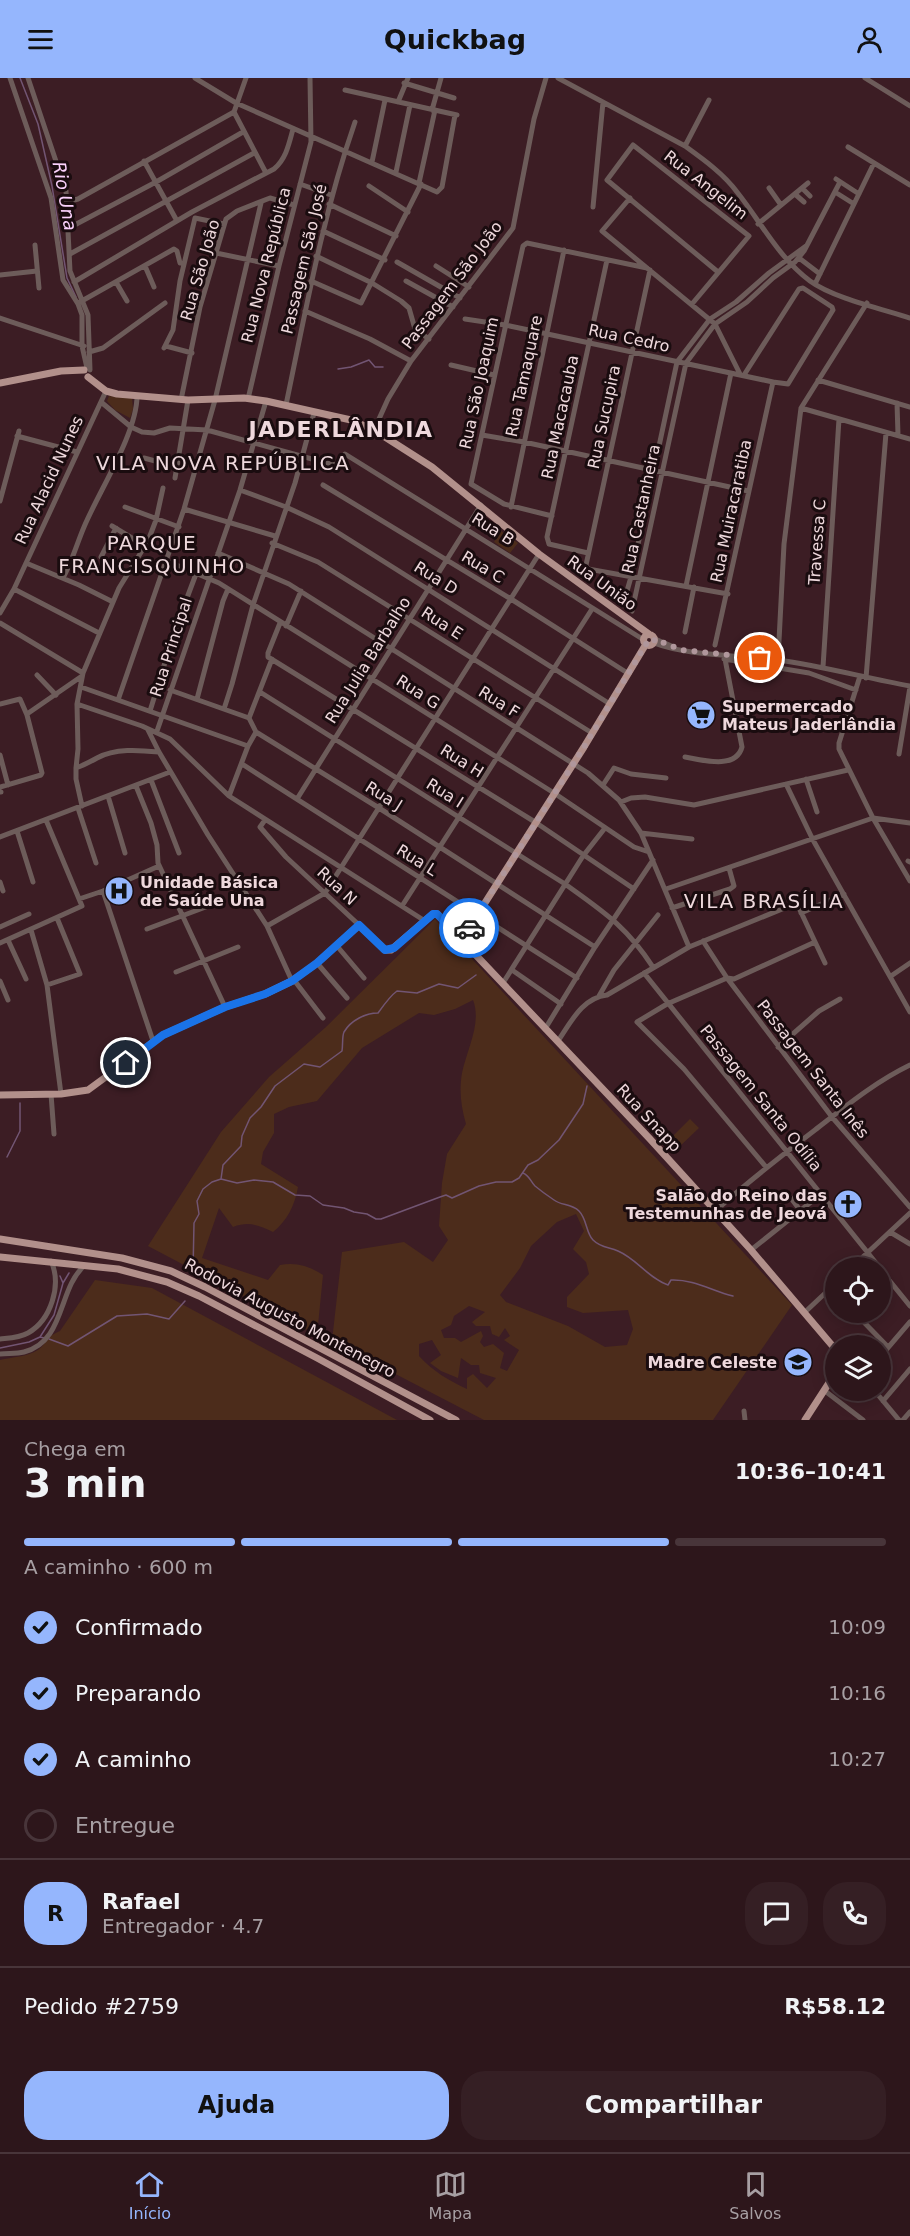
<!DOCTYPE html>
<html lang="pt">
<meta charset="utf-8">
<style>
:root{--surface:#2d161b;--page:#351f24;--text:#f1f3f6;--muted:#a79fa3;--line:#48353a;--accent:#95b6fd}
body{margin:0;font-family:"DejaVu Sans",sans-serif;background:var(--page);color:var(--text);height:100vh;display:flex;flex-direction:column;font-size:22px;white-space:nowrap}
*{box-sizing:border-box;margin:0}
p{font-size:20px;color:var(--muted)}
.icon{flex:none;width:33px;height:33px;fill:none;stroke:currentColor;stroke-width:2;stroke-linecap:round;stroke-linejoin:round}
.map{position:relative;height:1342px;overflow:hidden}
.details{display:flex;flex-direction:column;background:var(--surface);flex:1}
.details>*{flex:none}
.fabs{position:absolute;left:825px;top:1179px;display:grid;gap:12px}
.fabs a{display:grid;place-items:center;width:66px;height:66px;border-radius:50%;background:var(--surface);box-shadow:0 3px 15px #0003,0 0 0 2px var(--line);font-size:30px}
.pin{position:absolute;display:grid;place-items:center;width:51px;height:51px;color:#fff;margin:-26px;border:3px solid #fff;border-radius:50%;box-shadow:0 2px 6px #0007}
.courier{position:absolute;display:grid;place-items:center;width:60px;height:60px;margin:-30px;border:4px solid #1a73e8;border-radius:50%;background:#fff;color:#222;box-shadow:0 2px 8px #0007}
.summary em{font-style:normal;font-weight:700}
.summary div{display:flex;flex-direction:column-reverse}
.summary{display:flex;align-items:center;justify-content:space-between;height:102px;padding:0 24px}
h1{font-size:39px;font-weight:700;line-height:45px}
.bar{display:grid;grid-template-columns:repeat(4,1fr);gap:9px 6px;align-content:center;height:72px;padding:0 24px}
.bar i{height:8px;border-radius:4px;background:var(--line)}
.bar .on{background:var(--accent)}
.bar p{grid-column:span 4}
.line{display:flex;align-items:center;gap:15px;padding:0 24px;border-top:2px solid var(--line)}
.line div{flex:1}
.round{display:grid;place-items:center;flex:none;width:63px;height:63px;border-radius:24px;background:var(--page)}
ol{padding:0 24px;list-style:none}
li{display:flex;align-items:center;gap:18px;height:66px}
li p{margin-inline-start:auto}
li .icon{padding:6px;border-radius:50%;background:var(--accent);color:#111;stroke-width:4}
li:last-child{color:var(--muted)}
li i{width:33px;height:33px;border:3px solid var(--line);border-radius:50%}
.cta{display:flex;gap:12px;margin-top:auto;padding:12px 24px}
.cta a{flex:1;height:69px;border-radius:24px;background:var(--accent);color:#111;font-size:24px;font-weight:700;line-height:69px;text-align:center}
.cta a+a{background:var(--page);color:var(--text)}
header{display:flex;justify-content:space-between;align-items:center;height:78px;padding:0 24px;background:var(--accent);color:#111;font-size:27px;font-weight:700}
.tab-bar{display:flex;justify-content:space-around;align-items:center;height:84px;border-top:2px solid var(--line);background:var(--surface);font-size:16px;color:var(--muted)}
.tab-bar a{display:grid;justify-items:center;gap:3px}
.tab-bar .on{color:var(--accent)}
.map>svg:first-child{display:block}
</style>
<header><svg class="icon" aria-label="menu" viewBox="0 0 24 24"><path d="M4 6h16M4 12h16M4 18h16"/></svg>Quickbag<svg class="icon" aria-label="person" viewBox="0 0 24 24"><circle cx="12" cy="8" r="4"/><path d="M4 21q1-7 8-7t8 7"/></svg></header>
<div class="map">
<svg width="910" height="1342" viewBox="0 0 910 1342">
<rect width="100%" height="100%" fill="#3c1d24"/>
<path fill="#4c2c1b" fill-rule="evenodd" d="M109,318L132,320L133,331L130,340L115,332L107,323Z
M501,453L518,465L510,475L494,464Z
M435,841L792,1227L713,1342H484L332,1263L342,1174L404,1164L433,1184L448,1162L439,1148L442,1105L447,1076L466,1046C461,1029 459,1013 462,995C467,971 482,945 473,922L455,931L434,937L419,935L362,970L317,1023L289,1029L274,1036V1055L263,1074L261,1086L298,1109C295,1127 287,1143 273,1154C258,1147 249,1143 233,1149L219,1130L202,1180L268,1202L280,1187C296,1184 309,1188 323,1197L317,1257L148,1168L221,1054L269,999L326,949ZM576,1136L584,1153L573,1171L586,1184L589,1196L567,1219V1229L583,1235L628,1232L633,1251L627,1267L605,1269L568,1248L506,1224L500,1217L520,1190L531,1168L557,1144ZM469,1228L485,1234L472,1244L476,1248H490L492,1256L499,1259L505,1250L510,1258L504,1262L519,1272L507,1293L500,1290L504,1275L493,1266L484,1269L480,1264L483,1258L481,1253L461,1264L455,1260H444L441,1252L451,1247L454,1238ZM432,1262L441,1277L430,1285L441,1293L458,1300L461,1280L471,1287H479L480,1295L496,1300L487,1310L473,1296L467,1300V1311C448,1302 434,1294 419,1278V1266Z
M690,1041L699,1050L678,1070L670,1061Z
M95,1202L152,1210L397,1342H0V1282C12,1279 27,1279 38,1272C47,1265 47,1258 60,1253Z"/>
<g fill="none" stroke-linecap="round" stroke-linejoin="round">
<path stroke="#725573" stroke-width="1.5" d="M20,0L38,46L52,108L67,200L76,219
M338,291L351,289L369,282L375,289H383
M7,1079L20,1053V1025
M523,1095C530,1098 530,1103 535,1108C541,1113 548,1118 554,1122C562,1128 571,1125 579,1133C587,1141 586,1155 593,1162C601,1170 609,1169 618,1173C637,1181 648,1200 668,1207L671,1202C694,1201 712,1213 733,1218
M221,1101L223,1087L241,1068L242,1058L250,1040L261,1029L275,1008L304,986L320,989L342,973C343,967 342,958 344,954C351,942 366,935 378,935C383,928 390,918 397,913L417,915L439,906L458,910L476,897
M193,1193L194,1145L199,1136L197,1123L203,1111L212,1104L221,1101L237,1105L254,1102L273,1104L295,1117L310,1118L323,1127L344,1130L354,1134L367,1136L376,1141H381L440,1119L446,1117L452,1120L479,1108L496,1104H512L519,1100L528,1087L538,1082L559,1062L583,1026L587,1008
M60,1198L63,1205
M40,1259L54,1237L63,1205L69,1195
M49,1261L68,1268L117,1238L147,1236L169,1241L185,1223
M0,1270L29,1264L40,1259L44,1260"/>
<path stroke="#6d5c5a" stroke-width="5" d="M10,0L51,120L63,202L78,226L82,237V268L87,290
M28,0L66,113L70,193L88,237L90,292
M195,0L236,25L437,114L442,109L455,37
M246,0L234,34L266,95
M558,0L685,68C703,81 724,96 737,114C761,144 778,179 810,203C833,220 882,231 910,240
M865,0L910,28
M404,5L454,20
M345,12L457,37
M398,24L408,0
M432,32L441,0
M685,68L709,22
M848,69L910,107
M144,83L177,143
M372,84L385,22
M396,94L410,27
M836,101L859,116
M419,105L435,32
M300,106L331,117
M369,108L408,134
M769,110L781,127
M802,110L810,118
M835,114L854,126
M796,117L804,124
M630,120L602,153L715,246L740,296
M67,124L78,121L234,34
M329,126L396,158
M593,129L603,24
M758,146L808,105
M67,151L156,104L243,54
M323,153L385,182
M35,167L39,210
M806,168L769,195L736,224L710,241L677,284L631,499L623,527L632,533L686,285L715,246L747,224L773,200L795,184L804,173L840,104
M216,175L279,188
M70,176L254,75
M316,178L372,205L401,223L409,230L415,251L429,261
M799,180L820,196
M397,184L460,220
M145,188L154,209
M436,188L469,209
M650,192L586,487L588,491L728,516
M0,197L37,193
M311,203L361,225L421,106
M406,203L453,229
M74,204L192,134L274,91C286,81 289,66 293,51
M116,204L127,223
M815,206L874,85
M80,224L174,171L177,173L180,185
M692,226L749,158L633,67L607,102L718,194
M305,233L370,261L411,283
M0,240L84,268
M465,241L505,247L773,304L788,306L833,232L832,229L803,210L799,211L744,297
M166,268L192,275
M164,270L173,252L180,203L195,140L224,146
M89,274L103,270L165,225
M451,287L494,297
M818,302L910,329
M248,321L279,188L311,64L310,0
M181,322L200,229L226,141L237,133L270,120L294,127
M101,324L131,349L142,354L154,355L170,350L207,352L330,386L337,387L345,376L644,562
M897,325L898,357
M286,327C306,231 323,136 355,44
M801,330L910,361
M374,352L388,321L411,283L513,150L534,41L546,0
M482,357L524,364L748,413
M17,358L77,374
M144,380L178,389
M175,400L188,322
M323,407L511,521L629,596
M240,412L286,429L329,449L610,626
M0,423L19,353
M125,429L179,449
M511,429L564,172
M184,431L275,458
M552,438L504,426L471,406L523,168L527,165L647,190
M112,448L145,468
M272,465L318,484L592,655
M218,475L289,506L588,695L619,722L641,755L689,869
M588,475L549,466L547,459L607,182
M101,479L116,450
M167,483L219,505L554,715L634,769L649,774
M26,485L79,507L113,524
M63,500C73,481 76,468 84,449C99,413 137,355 137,318
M686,508L731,295
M14,511L99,555
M0,535L14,511L106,313
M0,545L83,595
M280,545L268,575V579L535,744L634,811
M286,548L301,513
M685,554L694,509
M655,561L674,569
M654,565C687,578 741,577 778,582C822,588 866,600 910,608
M715,567L773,304
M272,581L249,640L256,654L379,730L595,869
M724,581L809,595L856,612
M778,582L784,466L801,330L867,225
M823,589L839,341
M37,597L56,617
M860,598L839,665V671L873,740L910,803
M866,600L886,355
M81,609L248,668
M170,612L249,640
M260,614L565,806C604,834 626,848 653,889
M197,621L223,523L228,511
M118,622L184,431L215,322L261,125
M0,626L20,621L27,637L42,695L41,697L0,709
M77,626L142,648L170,661L229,718L425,843
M224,631L232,606L253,527L295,405L314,335
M150,633L176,549L196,496
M27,636L82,598
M148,652L159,674L208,757L267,848L292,903
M157,653L240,412L266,323
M899,676L910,609
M0,677L8,707
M685,679C702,682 736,692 742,669L725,581
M242,686L577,900
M76,690C84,687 90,684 97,680C115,670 139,672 159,674
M806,701L817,734
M151,702L179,775
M786,706L813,762L910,934
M603,707L614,690L631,696L666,700
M136,708L151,745L157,767L158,785L225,929
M0,714H1
M108,718L125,775
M229,718L248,668L256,654
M297,721L481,427
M621,724L631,720L645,719L694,727L848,692
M82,728L76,701V690L78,671L77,626L83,595L119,510L148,463L156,442L163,410
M78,730L96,785
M265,742L260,749L286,779L359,847
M17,753L33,804
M641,755L692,761
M0,759L170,694
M908,783L910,784
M0,804L3,813
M666,811L873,740L910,745
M103,813L153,963
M79,821L103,813L159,788
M402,828L592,531
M672,830L730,811L734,808L729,790
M801,835L844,816
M267,848L325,815L539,476
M0,849L29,836
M147,851L211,827
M31,852L47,907L61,1016
M8,862L26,901
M703,863L727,900L832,1039L910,1129
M0,865L82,828L46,742
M337,868L364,900
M317,885L347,920
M512,892L561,926
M176,894L238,869
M644,895L880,1190
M891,898L910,885
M294,902L323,940
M0,903L8,922
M503,905L583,778L605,750
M47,907L80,896L57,840
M599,918L614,892L658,837
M545,951L595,869L653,782
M558,963C571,944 582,920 607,917L689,869L792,827L799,830L825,885
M778,969L819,933L840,921
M51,1016L54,1056
M766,1089L684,991L637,944L667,926L727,900L734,901L815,864
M787,1115L800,1132
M715,1133C748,1104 781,1078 815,1052C846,1028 875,1004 910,987
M890,1154L910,1166
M751,1172L821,1116
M851,1190L910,1135
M880,1191L910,1228
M854,1234L888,1269
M804,1235L836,1205
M0,1261C10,1260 19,1260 28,1255C51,1242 62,1207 51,1183
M0,1276C8,1275 16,1276 24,1274C65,1264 58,1211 84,1188
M880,1279L910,1244
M874,1312L899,1342
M825,1313L863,1342
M883,1323L910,1291
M744,1333L745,1342
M903,1342L910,1334"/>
<path stroke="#b2908b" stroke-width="7" d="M88,299L106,313L117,316L188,322L244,320L266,323L351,342L374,352L432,389L539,476L649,556
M0,305L61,293L84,292
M643.5 562a5.5 5.5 0 1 1 11 0a5.5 5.5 0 1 1-11 0Z
M462,861L584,669L646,566
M0,1017L61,1016L88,1012L163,957L225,929L265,916L292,903L317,885L359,847L385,872H391L433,836H437L650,1061L751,1172L836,1272
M0,1161L122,1180L171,1193L205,1209L456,1342
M0,1179L118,1191L167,1204L199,1218L317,1280L430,1342
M805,1342L836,1294"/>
</g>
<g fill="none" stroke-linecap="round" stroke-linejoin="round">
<path stroke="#b0979c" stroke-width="6" stroke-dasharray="0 10.8" d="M469,850L584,669L646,566H653L655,561L681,572L760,580"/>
<path stroke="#1a73e8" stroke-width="8" d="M126,985L163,957L225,929L265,916L292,903L317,885L359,847L385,872L394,870L433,836H437L462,861L469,850"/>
</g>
<defs>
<g id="supermarket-disc" transform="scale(1.5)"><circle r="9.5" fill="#95b6fd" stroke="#1a0c0f"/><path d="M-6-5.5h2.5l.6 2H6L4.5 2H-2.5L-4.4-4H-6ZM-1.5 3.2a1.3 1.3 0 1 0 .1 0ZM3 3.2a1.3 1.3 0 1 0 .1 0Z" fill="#111"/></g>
<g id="hospital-disc" transform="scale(1.5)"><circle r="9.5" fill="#95b6fd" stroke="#1a0c0f"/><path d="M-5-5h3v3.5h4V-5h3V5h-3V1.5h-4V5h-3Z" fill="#111"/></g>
<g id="church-disc" transform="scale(1.5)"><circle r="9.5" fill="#95b6fd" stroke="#1a0c0f"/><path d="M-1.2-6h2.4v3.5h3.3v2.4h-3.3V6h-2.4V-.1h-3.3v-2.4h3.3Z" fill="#111"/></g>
<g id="school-disc" transform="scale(1.5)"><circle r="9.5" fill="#95b6fd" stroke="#1a0c0f"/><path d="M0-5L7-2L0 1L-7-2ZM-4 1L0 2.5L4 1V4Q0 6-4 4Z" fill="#111"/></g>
</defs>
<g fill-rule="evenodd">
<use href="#supermarket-disc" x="701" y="637"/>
<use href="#hospital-disc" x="119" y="813"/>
<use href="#church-disc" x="848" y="1126"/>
<use href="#school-disc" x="798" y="1284"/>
</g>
<g text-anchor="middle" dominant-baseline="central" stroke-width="6" stroke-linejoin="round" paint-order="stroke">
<g font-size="16" fill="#eed8dc" stroke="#1a0c0f">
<text transform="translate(706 107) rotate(38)">Rua Angelim</text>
<text transform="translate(304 181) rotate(-77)">Passagem São José</text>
<text transform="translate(266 187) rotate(-76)">Rua Nova República</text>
<text transform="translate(200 192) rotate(-74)">Rua São João</text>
<text transform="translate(452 207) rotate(-53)">Passagem São João</text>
<text transform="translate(629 260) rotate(12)">Rua Cedro</text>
<text transform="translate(524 298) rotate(-78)">Rua Tamaquare</text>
<text transform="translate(479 305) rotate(-78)">Rua São Joaquim</text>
<text transform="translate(560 339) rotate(-78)">Rua Macacauba</text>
<text transform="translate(604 339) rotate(-78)">Rua Sucupira</text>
<text transform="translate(49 402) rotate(-65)">Rua Alacid Nunes</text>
<text transform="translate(641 431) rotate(-78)">Rua Castanheira</text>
<text transform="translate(731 433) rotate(-78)">Rua Muiracaratiba</text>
<text transform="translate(493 451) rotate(32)">Rua B</text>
<text transform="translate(817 464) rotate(-86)">Travessa C</text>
<text transform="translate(483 489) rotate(31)">Rua C</text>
<text transform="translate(436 500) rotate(32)">Rua D</text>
<text transform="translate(602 505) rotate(36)">Rua União</text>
<text transform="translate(442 545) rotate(33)">Rua E</text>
<text transform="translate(171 569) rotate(-72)">Rua Principal</text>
<text transform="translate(368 582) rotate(-58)">Rua Julia Barbalho</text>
<text transform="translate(418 614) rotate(33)">Rua G</text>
<text transform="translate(499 624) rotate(32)">Rua F</text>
<text transform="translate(462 683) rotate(32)">Rua H</text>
<text transform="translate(445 715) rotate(32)">Rua I</text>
<text transform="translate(384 718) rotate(32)">Rua J</text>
<text transform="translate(417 782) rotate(32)">Rua L</text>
<text transform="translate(337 808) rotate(43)">Rua N</text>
<text transform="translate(813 991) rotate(52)">Passagem Santa Inês</text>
<text transform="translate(761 1020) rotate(51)">Passagem Santa Odília</text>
<text transform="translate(649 1040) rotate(47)">Rua Snapp</text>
<text transform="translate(290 1240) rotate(28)">Rodovia Augusto Montenegro</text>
</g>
<g font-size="16" font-weight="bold" fill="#eed8dc" stroke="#1a0c0f" text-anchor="start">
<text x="722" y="628">Supermercado<tspan x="722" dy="18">Mateus Jaderlândia</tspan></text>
<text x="140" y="804">Unidade Básica<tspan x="140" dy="18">de Saúde Una</tspan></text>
<text x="827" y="1117" text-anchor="end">Salão do Reino das<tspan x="827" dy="18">Testemunhas de Jeová</tspan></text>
<text x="777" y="1284" text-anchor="end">Madre Celeste</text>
</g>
<g font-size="18" font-style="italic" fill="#fad1fb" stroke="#1a0c0f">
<text transform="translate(65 118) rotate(80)">Rio Una</text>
</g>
<g font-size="20" letter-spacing="1.5" fill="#eed8dc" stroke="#1a0c0f">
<text x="223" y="385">VILA NOVA REPÚBLICA</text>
<text x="152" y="465">PARQUE<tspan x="152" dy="23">FRANCISQUINHO</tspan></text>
<text x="764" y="823">VILA BRASÍLIA</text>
</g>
<g font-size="22" font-weight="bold" letter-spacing="1.5" fill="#eed8dc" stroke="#1a0c0f">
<text x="341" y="351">JADERLÂNDIA</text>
</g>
</g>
</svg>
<div class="fabs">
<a><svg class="icon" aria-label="locate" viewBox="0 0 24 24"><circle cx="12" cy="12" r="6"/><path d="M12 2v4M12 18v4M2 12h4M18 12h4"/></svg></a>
<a><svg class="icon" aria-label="layers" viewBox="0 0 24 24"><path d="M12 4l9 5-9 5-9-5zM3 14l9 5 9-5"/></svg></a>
</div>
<div class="pin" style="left:760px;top:580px;background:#ea580c"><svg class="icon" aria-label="bag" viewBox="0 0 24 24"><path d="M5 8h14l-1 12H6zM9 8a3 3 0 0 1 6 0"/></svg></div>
<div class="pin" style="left:126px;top:985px;background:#1f2937"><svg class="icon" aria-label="home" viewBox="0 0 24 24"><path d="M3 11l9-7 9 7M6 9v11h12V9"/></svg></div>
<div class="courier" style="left:469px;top:850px"><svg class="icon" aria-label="car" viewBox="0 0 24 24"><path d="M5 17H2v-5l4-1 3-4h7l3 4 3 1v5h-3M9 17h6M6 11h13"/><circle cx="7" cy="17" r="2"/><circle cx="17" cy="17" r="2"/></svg></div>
</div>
<section class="details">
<div class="summary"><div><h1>3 min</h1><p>Chega em</p></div><em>10:36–10:41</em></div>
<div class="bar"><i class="on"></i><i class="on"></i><i class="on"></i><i></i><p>A caminho · 600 m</p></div>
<ol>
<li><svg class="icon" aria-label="check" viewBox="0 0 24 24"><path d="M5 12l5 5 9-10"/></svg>Confirmado<p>10:09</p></li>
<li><svg class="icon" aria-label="check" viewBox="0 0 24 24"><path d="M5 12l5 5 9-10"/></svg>Preparando<p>10:16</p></li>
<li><svg class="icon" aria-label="check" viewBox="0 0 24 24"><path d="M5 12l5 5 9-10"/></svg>A caminho<p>10:27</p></li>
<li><i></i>Entregue</li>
</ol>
<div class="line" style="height:108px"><b class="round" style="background:var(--accent);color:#111">R</b><div><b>Rafael</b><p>Entregador · 4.7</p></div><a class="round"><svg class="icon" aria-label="chat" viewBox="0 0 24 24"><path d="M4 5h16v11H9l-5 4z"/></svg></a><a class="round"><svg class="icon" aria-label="phone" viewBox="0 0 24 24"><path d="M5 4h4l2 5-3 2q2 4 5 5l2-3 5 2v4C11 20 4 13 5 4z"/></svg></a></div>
<div class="line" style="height:78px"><div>Pedido #2759</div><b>R$58.12</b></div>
<div class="cta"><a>Ajuda</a><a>Compartilhar</a></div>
</section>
<nav class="tab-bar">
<a class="on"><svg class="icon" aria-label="home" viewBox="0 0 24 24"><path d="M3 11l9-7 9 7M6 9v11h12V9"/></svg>Início</a>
<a><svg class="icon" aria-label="map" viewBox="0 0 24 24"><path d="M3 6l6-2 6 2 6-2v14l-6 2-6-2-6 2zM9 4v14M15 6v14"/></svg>Mapa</a>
<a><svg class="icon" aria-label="saved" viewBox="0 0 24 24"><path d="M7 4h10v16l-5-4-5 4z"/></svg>Salvos</a>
</nav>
